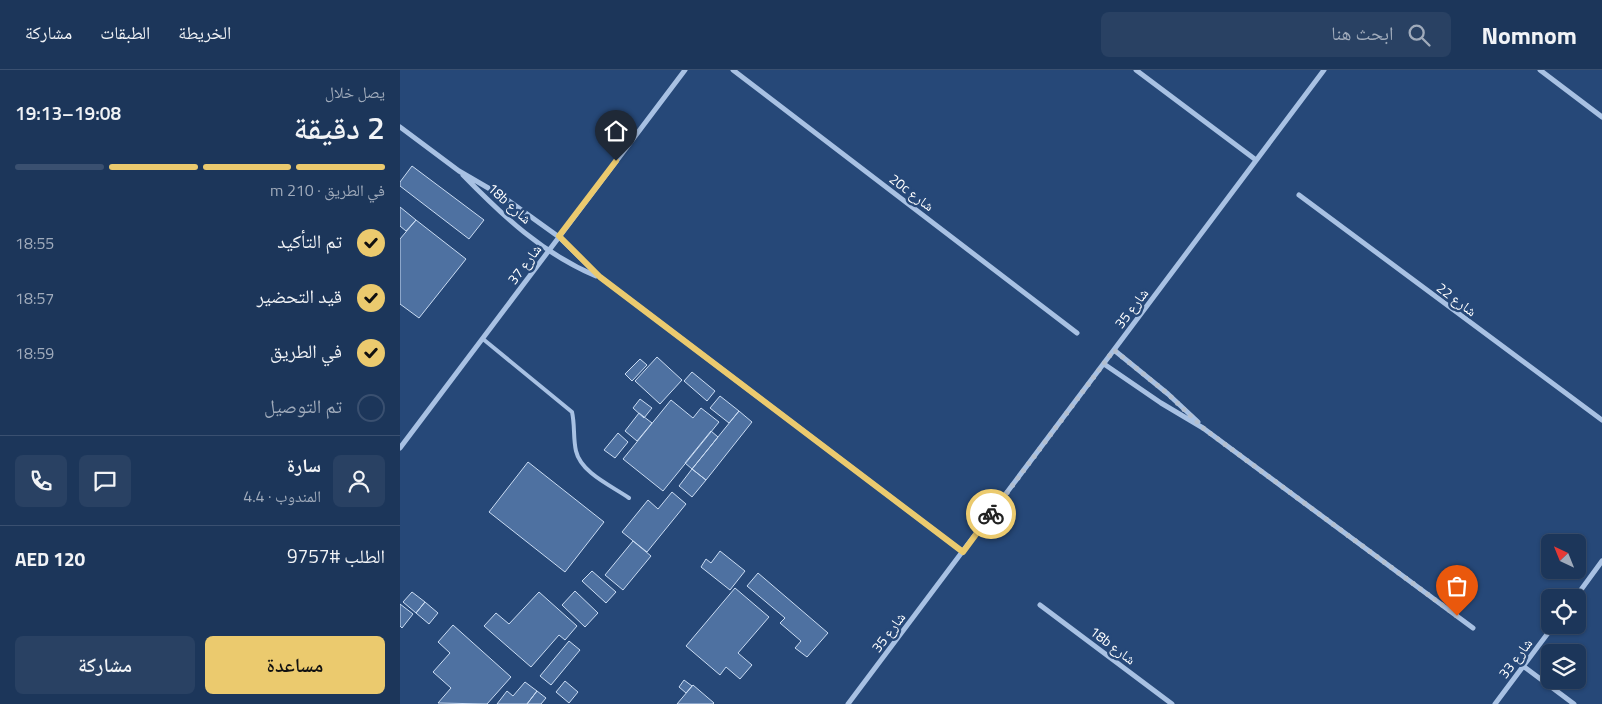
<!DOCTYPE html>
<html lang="ar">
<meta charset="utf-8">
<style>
:root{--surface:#1c365a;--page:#294163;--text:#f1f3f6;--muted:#a0abbb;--line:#3a5070;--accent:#ebca6e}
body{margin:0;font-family:"Titillium Web","Noto Naskh Arabic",sans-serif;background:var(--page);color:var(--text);direction:rtl;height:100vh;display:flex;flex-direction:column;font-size:19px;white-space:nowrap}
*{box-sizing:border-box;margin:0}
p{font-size:16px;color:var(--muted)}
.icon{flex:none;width:28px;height:28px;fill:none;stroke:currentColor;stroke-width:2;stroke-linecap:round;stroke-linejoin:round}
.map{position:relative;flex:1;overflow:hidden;direction:ltr}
.details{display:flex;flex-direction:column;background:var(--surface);width:400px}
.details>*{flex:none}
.needle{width:32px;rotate:317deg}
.fabs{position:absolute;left:1141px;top:464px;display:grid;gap:10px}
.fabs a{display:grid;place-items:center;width:45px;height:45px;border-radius:8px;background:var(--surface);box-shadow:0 1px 4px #0004,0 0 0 1px var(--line);font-size:25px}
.pin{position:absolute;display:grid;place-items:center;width:42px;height:42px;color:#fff;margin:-51px -21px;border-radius:50% 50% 50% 0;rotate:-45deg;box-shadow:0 0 5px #0007}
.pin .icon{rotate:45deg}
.courier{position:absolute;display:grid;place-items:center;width:50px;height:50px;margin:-25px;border:4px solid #ebca6e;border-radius:50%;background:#fff;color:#222;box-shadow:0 1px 6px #0007}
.head em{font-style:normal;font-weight:600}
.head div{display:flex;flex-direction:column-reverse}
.head{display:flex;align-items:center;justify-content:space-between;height:85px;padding:0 15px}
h1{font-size:32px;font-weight:600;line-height:38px}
.bar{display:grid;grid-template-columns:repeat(4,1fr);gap:8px 5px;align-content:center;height:60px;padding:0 15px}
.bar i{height:6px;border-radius:4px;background:var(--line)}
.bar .active{background:var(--accent)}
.bar p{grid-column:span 4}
.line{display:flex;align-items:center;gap:12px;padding:0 15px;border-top:1px solid var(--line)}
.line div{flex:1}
.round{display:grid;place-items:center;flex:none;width:52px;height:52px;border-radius:8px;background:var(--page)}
ol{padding:0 15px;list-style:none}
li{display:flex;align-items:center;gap:15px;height:55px}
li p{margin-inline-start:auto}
li .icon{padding:5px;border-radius:50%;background:var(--accent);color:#111;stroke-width:4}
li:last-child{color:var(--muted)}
li i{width:28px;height:28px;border:2px solid var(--line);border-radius:50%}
.cta{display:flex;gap:10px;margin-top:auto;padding:10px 15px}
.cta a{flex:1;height:58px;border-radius:8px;background:var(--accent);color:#111;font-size:20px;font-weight:600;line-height:58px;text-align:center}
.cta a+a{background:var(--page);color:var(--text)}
header{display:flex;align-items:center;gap:30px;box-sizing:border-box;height:70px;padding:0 25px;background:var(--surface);border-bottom:1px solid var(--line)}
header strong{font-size:24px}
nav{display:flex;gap:28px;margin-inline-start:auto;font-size:18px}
.search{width:350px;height:45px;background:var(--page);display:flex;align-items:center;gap:12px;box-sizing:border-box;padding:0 18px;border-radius:8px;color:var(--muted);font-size:19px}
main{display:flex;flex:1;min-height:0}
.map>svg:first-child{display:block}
</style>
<header>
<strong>Nomnom</strong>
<div class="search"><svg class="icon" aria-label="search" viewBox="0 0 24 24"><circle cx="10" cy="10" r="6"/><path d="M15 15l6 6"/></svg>ابحث هنا</div>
<nav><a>الخريطة</a><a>الطبقات</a><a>مشاركة</a></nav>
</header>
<main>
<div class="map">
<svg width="1202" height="634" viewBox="0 0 1202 634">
<rect width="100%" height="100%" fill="#264878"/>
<path fill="#4e71a1" stroke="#cadcf3" d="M12,96L84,150L69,169L0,116V112Z
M0,137L16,150L6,161L0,156Z
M16,150L66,189L19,248L0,234V169Z
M257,287L282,310L260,334L235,311Z
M240,289L247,295L232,311L225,304Z
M292,302L315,321L307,331L284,311Z
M320,326L339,341L329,353L310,338Z
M240,329L252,338L244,348L233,338Z
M271,330L293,348L301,338L319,352L263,421L223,389Z
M339,341L352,352L306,410L292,399Z
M239,343L252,353L237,371L225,361Z
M311,361L318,367L292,399L285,393Z
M218,363L228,372L215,388L204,380Z
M128,392L204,452L165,502L89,442Z
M292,399L306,410L292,427L279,416Z
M272,422L286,434L247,482L222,462L248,430L258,439Z
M233,471L251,486L223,520L205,505Z
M320,481L345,501L330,520L301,497L306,489L311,493Z
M192,501L216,522L206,533L182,511Z
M358,503L428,563L407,587L395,578L401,571L380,553L385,548L347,516Z
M335,518L369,547L338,583L352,595L340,609L326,597L320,605L286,576Z
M175,521L198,543L185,557L162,535Z
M12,522L25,532L16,543L3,532Z
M139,522L177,556L165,570L159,565L131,597L84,556L96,543L109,554Z
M25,532L38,543L29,554L16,543Z
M0,534L13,544L2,558L0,556Z
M53,555L111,607L87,634L38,633L51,618L33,602L50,583L38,572Z
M169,571L180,580L151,615L140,606Z
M284,610L292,616L286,623L279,617Z
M165,611L178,622L169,633L156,622Z
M125,612L137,621L127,634H97L107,621L113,626Z
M293,615L314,633L313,634H277Z
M137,621L146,628L141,634H127Z"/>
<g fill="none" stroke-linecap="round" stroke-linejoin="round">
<path stroke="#a8c1e3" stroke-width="4" d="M83,269L172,342C175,355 173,368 176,381C181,403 212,416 229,428"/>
<path stroke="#a8c1e3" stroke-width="5" d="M333,0L677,263
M736,0L856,90
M1140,0L1202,47
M0,57L59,101L102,126L159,167L200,207L563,482
M63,105C104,147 142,183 196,206
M899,125L1202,350
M714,280L768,324L798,352
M704,294L761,333L803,358L1073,558
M0,378L285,0
M1175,528L1202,491
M640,535L772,634
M1123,596L1174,634
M448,634L924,0
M1095,634L1154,555"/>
</g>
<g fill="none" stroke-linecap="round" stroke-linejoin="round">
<path stroke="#b3bfd0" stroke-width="5" stroke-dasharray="0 9" d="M591,444L714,280L768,324L803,358L1057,546"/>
<path stroke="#ebca6e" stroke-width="6" d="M216,91L159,166L200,207L563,482L591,444"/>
</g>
<g text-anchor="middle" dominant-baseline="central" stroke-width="5" stroke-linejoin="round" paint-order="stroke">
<g font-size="14" fill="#fff" stroke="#264878">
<text transform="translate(512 122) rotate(37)">20c شارع</text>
<text transform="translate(110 133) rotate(42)">18b شارع</text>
<text transform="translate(124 194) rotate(-53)">شارع 37</text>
<text transform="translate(1057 229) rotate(37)">شارع 22</text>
<text transform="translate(731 238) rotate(-53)">شارع 35</text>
<text transform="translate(488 562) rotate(-53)">شارع 35</text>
<text transform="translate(713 575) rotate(37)">18b شارع</text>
<text transform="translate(1115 588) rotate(-53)">شارع 33</text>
</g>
</g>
</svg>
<div class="fabs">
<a><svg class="needle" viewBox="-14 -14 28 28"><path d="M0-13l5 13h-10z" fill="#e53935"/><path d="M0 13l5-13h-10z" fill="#a0abbb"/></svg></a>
<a><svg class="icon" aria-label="locate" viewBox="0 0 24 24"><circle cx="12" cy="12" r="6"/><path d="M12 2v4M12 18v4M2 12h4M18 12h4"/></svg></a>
<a><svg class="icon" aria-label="layers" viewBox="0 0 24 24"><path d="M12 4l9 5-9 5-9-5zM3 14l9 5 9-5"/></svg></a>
</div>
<div class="pin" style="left:1057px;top:546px;background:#ea580c"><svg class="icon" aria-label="bag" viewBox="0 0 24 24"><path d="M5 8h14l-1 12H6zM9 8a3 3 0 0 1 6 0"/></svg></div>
<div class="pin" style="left:216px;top:91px;background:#1f2937"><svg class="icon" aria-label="home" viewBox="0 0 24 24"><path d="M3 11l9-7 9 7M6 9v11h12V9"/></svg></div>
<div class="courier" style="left:591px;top:444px"><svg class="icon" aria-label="bike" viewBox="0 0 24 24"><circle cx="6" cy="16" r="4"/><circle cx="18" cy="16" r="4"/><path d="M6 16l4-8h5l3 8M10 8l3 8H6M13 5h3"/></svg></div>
</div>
<section class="details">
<div class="head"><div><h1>2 دقيقة</h1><p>يصل خلال</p></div><em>19:08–19:13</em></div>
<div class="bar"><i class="active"></i><i class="active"></i><i class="active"></i><i></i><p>في الطريق · 210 m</p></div>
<ol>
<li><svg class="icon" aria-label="check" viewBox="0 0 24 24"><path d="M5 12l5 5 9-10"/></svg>تم التأكيد<p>18:55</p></li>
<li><svg class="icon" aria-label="check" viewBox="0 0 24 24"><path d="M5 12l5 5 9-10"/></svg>قيد التحضير<p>18:57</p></li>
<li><svg class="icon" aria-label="check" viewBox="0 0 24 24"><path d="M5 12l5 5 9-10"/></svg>في الطريق<p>18:59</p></li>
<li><i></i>تم التوصيل</li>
</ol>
<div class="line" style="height:90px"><a class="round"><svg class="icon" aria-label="person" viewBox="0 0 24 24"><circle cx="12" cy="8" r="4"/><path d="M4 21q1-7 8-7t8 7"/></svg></a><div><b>سارة</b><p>المندوب · 4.4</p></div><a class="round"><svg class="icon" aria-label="chat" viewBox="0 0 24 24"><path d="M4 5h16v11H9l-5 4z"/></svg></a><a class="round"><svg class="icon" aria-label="phone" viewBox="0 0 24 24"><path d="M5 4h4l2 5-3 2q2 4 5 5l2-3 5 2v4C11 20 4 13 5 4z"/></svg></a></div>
<div class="line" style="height:65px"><div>الطلب #9757</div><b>AED 120</b></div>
<div class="cta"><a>مساعدة</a><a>مشاركة</a></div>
</section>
</main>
